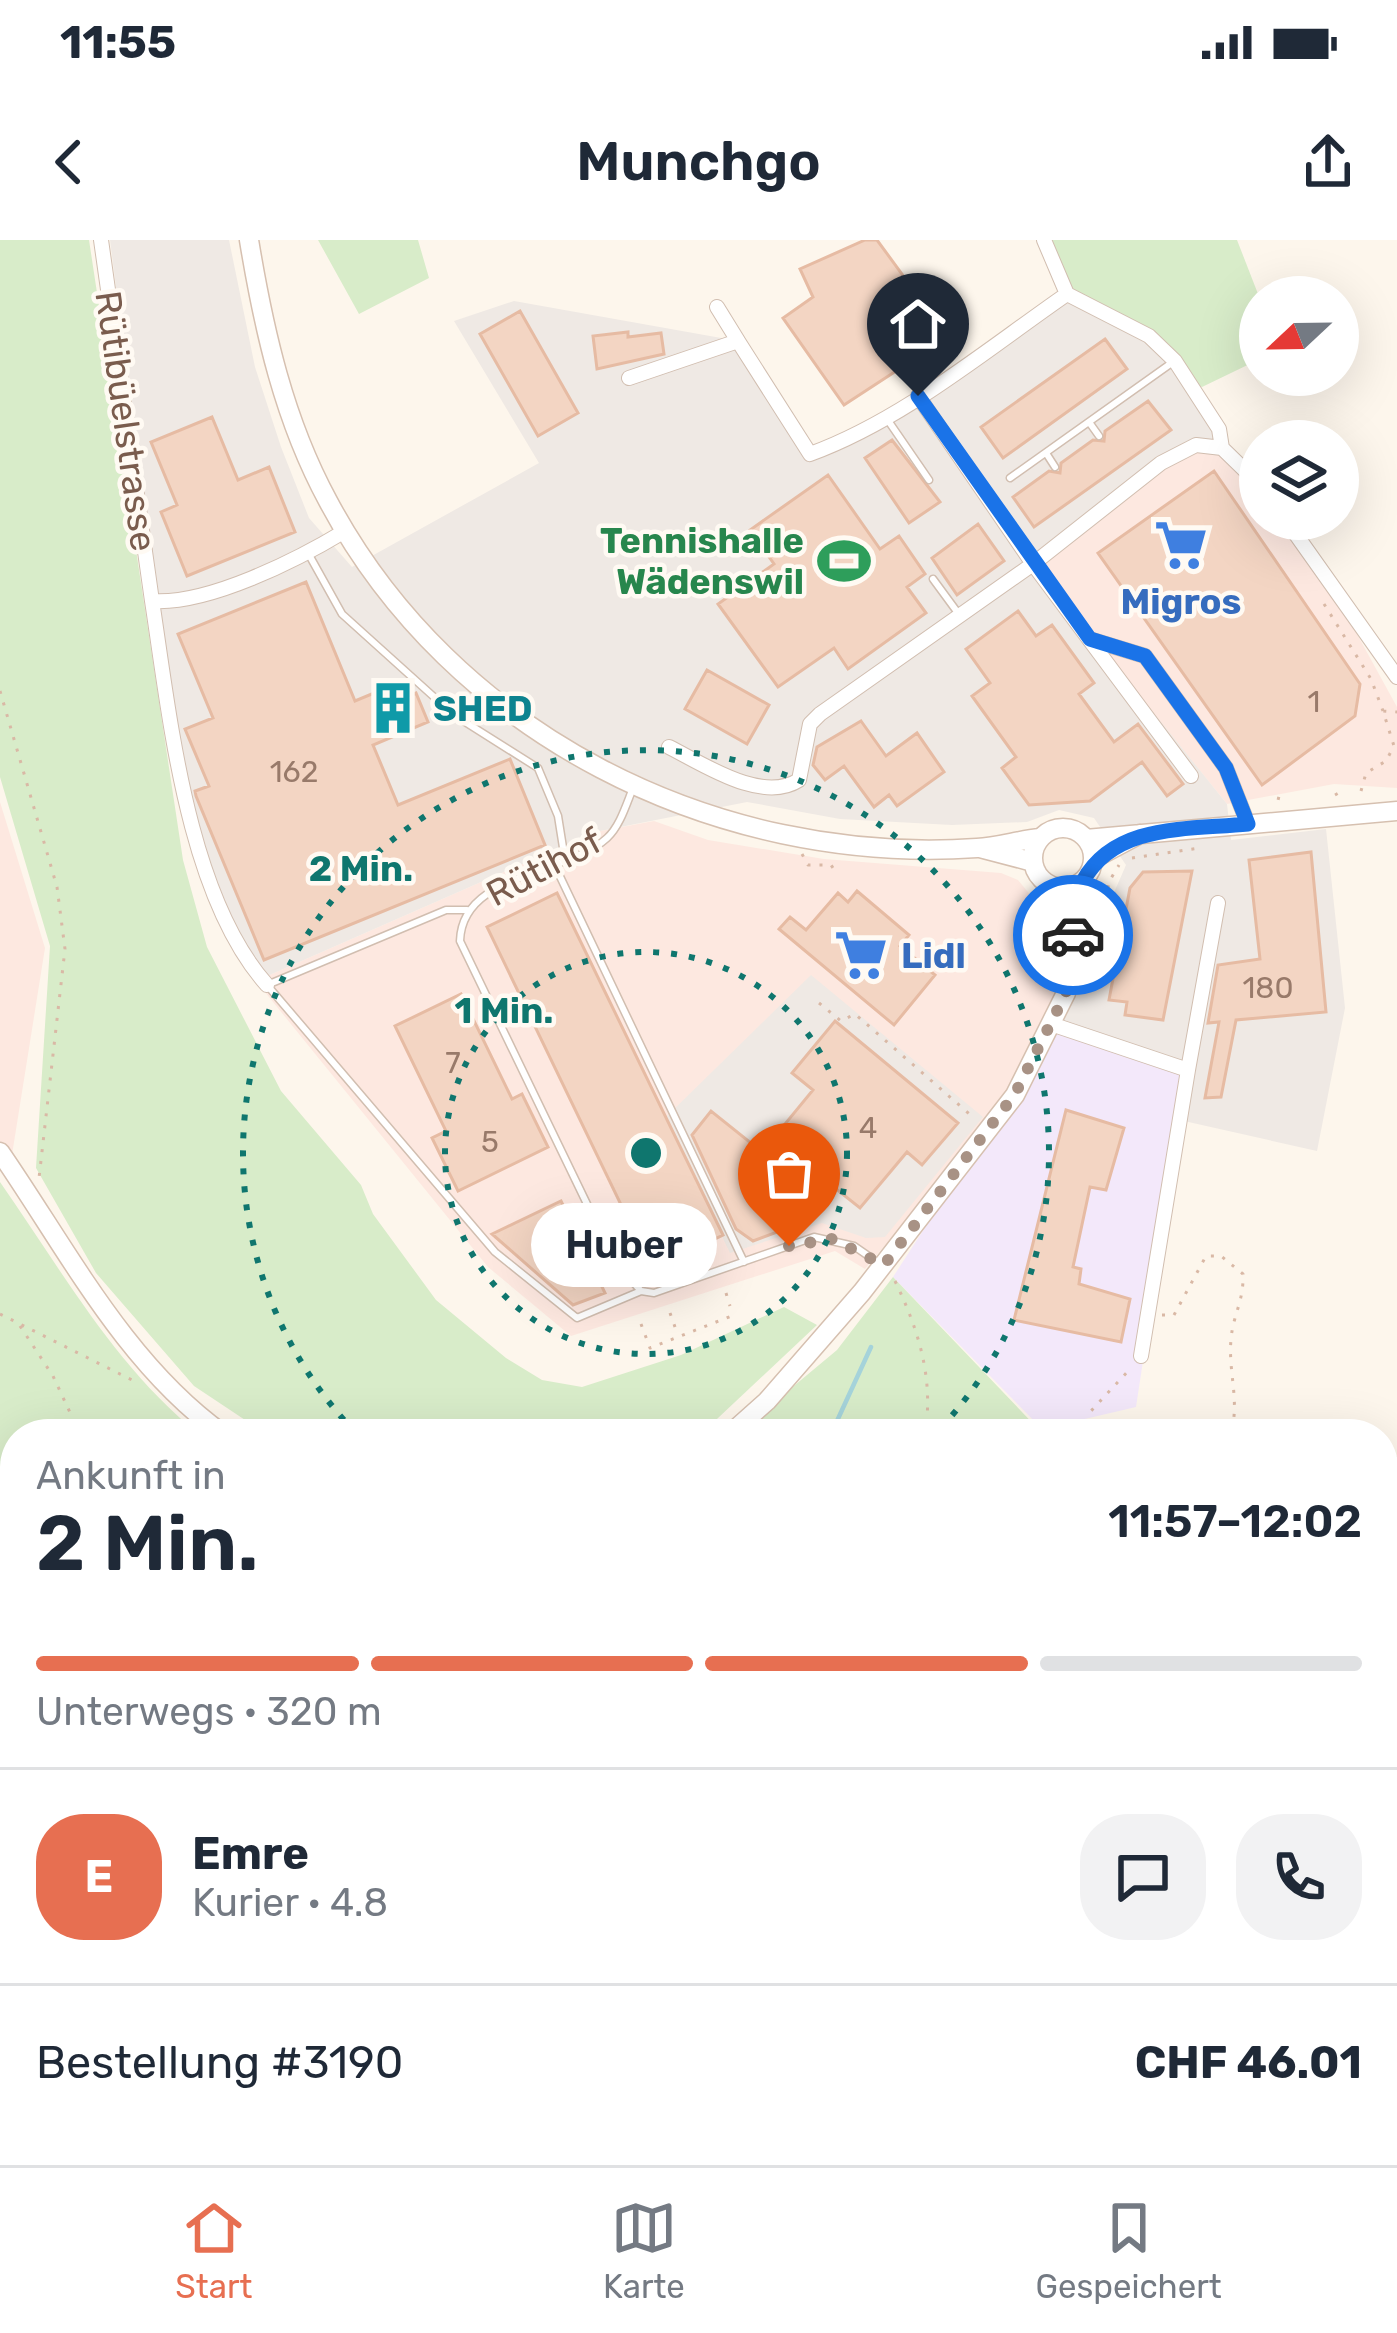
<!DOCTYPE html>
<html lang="de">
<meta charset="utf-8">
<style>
:root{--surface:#fff;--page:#f2f2f3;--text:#1f2937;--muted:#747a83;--line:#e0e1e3;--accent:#e76f51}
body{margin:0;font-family:Rubik,sans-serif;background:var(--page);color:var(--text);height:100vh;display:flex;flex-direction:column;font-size:45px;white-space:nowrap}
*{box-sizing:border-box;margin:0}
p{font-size:39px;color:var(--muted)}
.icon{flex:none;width:66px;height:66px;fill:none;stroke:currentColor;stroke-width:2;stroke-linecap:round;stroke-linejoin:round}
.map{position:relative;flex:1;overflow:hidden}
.details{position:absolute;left:0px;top:1179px;width:1398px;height:747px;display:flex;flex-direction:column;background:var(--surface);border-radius:48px 48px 0 0;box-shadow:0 12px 48px #0002}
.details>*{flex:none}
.needle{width:78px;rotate:248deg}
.buttons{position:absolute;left:1239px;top:36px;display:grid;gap:24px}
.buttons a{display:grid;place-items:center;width:120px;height:120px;border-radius:50%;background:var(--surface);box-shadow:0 12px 48px #0002;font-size:60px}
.pin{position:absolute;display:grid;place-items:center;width:102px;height:102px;color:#fff;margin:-123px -51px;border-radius:50% 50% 50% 0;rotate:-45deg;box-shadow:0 0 12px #0007}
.pin .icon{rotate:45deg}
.courier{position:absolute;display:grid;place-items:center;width:120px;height:120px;margin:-60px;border:9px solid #1a73e8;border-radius:50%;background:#fff;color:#222;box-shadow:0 3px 15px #0007}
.bubble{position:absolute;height:84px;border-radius:42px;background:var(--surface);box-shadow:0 12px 48px #0002;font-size:39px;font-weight:600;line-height:84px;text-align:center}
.headline em{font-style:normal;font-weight:600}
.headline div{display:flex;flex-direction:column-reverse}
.headline{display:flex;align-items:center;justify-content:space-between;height:204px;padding:0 36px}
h1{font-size:78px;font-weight:600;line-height:90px}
.bar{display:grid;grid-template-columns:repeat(4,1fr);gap:18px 12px;align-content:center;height:144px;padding:0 36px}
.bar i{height:15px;border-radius:9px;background:var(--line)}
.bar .selected{background:var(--accent)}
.bar p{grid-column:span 4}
.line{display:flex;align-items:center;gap:30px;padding:0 36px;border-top:3px solid var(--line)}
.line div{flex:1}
.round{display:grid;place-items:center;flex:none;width:126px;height:126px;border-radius:48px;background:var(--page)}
.status{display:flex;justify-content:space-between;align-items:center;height:84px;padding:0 60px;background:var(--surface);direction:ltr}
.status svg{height:33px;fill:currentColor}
header{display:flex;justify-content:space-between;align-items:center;height:156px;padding:0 36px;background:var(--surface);font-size:54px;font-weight:600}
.tabs{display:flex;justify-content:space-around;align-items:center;height:168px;border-top:3px solid var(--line);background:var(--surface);font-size:33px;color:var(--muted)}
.tabs a{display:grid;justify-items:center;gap:6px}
.tabs .selected{color:var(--accent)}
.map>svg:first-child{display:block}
</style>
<div class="status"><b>11:55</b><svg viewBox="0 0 49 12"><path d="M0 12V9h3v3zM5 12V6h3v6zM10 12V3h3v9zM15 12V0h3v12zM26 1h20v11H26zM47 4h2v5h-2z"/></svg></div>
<header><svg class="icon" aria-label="back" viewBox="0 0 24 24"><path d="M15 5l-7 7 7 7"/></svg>Munchgo<svg class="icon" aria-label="share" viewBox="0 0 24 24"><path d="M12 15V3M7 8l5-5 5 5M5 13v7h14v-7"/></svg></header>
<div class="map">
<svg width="1397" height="1925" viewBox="0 0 1397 1925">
<rect width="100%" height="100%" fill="#fdf6ec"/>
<path fill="#fde8e0" d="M1210,204L1260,244V279H1285L1324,334L1397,467V548L1334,544L1227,564L1033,324L1161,223Z
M0,562L45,708L11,921L0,904Z
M654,581L708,600L824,619L1001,633L1018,640L1046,674L1066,753L988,883L865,1029L835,1011L571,1096L488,1027L256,741L595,592Z"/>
<path fill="#efe9e4" d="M110,0H229L255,127L281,207L309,278L352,327L539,223L454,81L514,61L738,101L810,214L839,203L1067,54L1149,96L1175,121L1222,208L1196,205L1034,324L1227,564L1231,600L1326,589L1345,768L1317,911L1184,881L1057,784L1126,625L1094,578L1059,570L1027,582L952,585L840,579L747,562L595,592L256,741L195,584L157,369Z
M811,735L983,877L885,997L866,998L822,983L730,1013L665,878Z"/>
<path fill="#f3e8fa" d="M1054,788L1187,831L1136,1167L1042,1189L893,1037Z"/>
<path fill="#d8ecc9" d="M0,0H89L183,620L207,707L281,851L361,945L373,974L436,1060L506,1118L542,1140L582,1147L681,1115L784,1067L817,1085L701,1194H266L194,1146L96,1033L36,928L50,706L0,537Z
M318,0H418L429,38L359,74Z
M1044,0H1237L1260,59V119L1202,147L1190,142L1149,96L1067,54Z
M0,942C61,1029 115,1127 199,1194H15V1704H0Z
M893,1037L1043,1194H736L837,1110Z
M1383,1214L1397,1216V1570L1385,1579Z
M476,1911H762L752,1925H452Z
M1144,1911H1348L1347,1925H1157Z"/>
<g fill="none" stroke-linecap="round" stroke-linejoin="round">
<path stroke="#a5d3da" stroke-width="4.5" d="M831,1194L871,1107
M452,1925L476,1911
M705,1925L717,1911"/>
</g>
<path fill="#f3d5c3" stroke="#e6bba3" stroke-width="3" d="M865,0H877L948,97L844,165L783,78L813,57L800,29Z
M520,71L578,173L538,196L480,94Z
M628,92V97L661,93L664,114L597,129L593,96Z
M1105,99L1127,129L1003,218L981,187Z
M1148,161L1171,190L1034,287L1013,257L1049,231L1060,233L1061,223L1093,200L1104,201L1105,191Z
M212,177L238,240L269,227L295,292L187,336L161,272L177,265L151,202Z
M892,200L940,262L909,283L865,218Z
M1214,231L1360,444L1355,476L1262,545L1098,313Z
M828,235L880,309L899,296L925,334L907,347L926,373L848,429L834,408L778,447L718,364L774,324L750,290Z
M978,284L1004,321L957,355L932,318Z
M306,342L355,461L403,441L409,456L416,453L428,482L373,505L398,565L510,519L545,605L264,720L196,556L195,551L209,546L185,489L213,478L178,394Z
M1018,371L1036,396L1052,385L1094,443L1079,454L1114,502L1138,484L1183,544L1167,556L1142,522L1090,561L1029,565L1002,528L1016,517L972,456L990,443L966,409Z
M707,430L769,465L747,504L685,469Z
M861,481L886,516L917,493L944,532L897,566L889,555L874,567L844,526L825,540L813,525L817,507Z
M1311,612L1326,772L1236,780L1221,857L1205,858L1219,782L1208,783L1218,725L1260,719L1249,620Z
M1192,631L1163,780L1125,775L1127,762L1109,760L1130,648L1143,632Z
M857,651L909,695L900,706L935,735L894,785L779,689L790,677L806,690L838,653L848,662Z
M557,653L723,995L652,1029L487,687Z
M461,754L512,859L522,854L548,907L458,951L432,898L446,891L395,786Z
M835,781L958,883L922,925L907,912L860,968L835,948L788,988L753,1001L736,989L692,895L711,871L762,912L813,850L792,833Z
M1066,870L1124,888L1106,950L1090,947L1073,1027L1081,1029L1079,1044L1130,1059L1121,1102L1014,1080Z
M561,961L605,1053L573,1065L492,994Z"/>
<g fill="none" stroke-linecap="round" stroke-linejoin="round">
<g stroke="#d1beb0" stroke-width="9">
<path id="lane" d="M887,179L929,240
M1089,182L1099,196
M1046,213L1055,227
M1010,238L1173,122
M308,313L342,374L454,475L538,528L558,576L565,620
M933,339L958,373
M633,548C626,565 620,586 607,598C566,636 462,632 460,701L615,1022L641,1051L654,1053L814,997L854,1006L880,1024
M555,626L744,1022
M467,670H446L267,745L495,1012L577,1078L641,1051"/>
</g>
<g stroke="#d1beb0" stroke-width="16">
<path id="street" d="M101,0L152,361C208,365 297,320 345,291
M1044,0L1067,54L1149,96L1175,121L1219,189L1222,208L1260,245
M717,67L738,101
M629,138L738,101L810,214C903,180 986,110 1067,54
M918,156L1033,324L1191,536
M1285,279L1397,437
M152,361C170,478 187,655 267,745
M1089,399L1145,416L1226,528L1248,584
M669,507C703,524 762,564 799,540L810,484L820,474L1033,324L1161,223L1196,205L1222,208
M1054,785L1188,830L1141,1116
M1188,830L1218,663"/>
</g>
<g stroke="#d6c0b0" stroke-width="21">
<path id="secondary" d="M249,0C264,91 284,180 328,261C452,494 715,626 977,608C998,607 1019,600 1040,598
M1033 618a30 30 0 1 1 60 0a30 30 0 1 1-60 0Z
M1086,599L1397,571
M980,608L1033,622
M1093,619L1140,594
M1053,647L1072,696
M0,912C67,1009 125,1124 223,1194
M730,1194L767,1161L862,1052L1015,855L1066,753L1080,643"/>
</g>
<path stroke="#d9b8a5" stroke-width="3" stroke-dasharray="3 9" stroke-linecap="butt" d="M1324,364L1371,439L1383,471
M0,451L57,647L65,709L39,938
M1361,551L1366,533L1386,521L1394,506L1383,471L1397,472
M1335,555L1344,550
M1277,558L1285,560
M802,614L808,625H831L835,631
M1132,618L1200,608
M1091,706L1110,640L1119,625
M819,763L841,781L855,774L974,878
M895,1041C919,1091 934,1139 925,1194
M726,1053L730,1066
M670,1073L675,1087
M0,1074L138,1143
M1162,1075H1174L1206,1016H1221L1243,1034C1244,1061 1233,1075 1231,1099C1228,1133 1240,1159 1231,1194
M641,1084L650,1108L734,1075
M20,1086L53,1136L80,1194
M1088,1194L1090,1172L1131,1128
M0,1485L15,1506
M1383,1543L1397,1533
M490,1925L524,1911"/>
<use href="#lane" stroke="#fff" stroke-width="6"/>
<use href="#street" stroke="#fff" stroke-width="14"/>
<use href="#secondary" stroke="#fff" stroke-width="18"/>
</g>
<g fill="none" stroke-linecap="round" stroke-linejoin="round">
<path stroke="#a89285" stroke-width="12" stroke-dasharray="0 21.6" d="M789,1006L832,999L884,1025L1015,854L1066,753L1073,695"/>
<path stroke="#1a73e8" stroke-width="15" d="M918,156L1090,399L1145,416L1226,528L1248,584C1188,590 1115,583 1083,641C1075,654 1077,679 1073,695"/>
</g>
<g fill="none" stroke="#0f766e" stroke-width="6" stroke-dasharray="6 12">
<circle cx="646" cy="913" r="201"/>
<path d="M356 1193A403 403 0 1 1 936 1193"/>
</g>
<defs>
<g id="supermarket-bare" transform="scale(4.14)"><path d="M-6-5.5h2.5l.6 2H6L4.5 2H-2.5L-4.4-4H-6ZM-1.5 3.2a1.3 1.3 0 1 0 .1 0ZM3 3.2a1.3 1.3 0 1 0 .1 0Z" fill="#3f7fe0" stroke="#fffaf3" stroke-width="2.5" paint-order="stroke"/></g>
<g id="stadium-bare" transform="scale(4.14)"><path d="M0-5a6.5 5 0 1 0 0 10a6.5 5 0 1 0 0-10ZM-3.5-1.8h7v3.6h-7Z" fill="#2e9e5b" stroke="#fffaf3" stroke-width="2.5" paint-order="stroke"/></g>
<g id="building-bare" transform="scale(4.14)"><path d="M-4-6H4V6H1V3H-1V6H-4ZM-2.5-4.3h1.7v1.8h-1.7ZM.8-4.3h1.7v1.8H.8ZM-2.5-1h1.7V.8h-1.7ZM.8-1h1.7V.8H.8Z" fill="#0f9aa8" stroke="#fffaf3" stroke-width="2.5" paint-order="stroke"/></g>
</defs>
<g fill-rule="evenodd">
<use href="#supermarket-bare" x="1181" y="305"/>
<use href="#stadium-bare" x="844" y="321"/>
<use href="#building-bare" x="393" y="468"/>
<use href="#supermarket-bare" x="861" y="715"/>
</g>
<g text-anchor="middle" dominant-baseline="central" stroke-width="9" stroke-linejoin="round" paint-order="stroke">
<g font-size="30" fill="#987a6a">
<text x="1314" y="462">1</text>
<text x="294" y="532">162</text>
<text x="1268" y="748">180</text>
<text x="453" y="823">7</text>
<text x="868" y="888">4</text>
<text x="490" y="902">5</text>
</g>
<g font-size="36" fill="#7a5c4d" stroke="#fffaf3">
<text transform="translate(126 181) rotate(82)">Rütibüelstrasse</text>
<text transform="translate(544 627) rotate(-28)">Rütihof</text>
</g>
<g font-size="36" font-weight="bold" fill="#27864d" stroke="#fffaf3" text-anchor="end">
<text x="804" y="300">Tennishalle<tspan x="804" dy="41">Wädenswil</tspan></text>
</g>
<g font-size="36" font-weight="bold" fill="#366cbe" stroke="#fffaf3">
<text x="1181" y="361">Migros</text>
<text x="901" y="715" text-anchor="start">Lidl</text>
</g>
<g font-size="36" font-weight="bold" fill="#0d838f" stroke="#fffaf3" text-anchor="start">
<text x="433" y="468">SHED</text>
</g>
</g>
<circle cx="646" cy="913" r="18" fill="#0f766e" stroke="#fffaf3" stroke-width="6"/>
<g font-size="36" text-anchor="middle" font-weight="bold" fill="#0f766e" stroke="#fffaf3" stroke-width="9" stroke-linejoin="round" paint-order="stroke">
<text x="361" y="641">2 Min.</text>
<text x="504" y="783">1 Min.</text>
</g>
</svg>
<div class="buttons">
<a><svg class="needle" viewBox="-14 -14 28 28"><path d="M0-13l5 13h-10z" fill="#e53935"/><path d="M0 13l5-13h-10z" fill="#747a83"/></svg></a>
<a><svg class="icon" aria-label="layers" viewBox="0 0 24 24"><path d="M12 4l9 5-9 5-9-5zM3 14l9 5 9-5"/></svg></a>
</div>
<div class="pin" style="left:789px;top:1006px;background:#ea580c"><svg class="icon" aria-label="bag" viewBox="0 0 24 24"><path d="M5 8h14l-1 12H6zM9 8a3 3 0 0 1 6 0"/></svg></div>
<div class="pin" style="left:918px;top:156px;background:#1f2937"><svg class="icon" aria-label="home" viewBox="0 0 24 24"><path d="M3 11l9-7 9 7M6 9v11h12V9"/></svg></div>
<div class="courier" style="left:1073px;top:695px"><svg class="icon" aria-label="car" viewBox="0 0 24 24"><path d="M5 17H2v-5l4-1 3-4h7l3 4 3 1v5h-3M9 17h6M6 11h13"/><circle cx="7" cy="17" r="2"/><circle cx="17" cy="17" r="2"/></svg></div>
<div class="bubble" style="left:531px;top:963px;width:186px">Huber</div>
<section class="details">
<div class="headline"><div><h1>2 Min.</h1><p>Ankunft in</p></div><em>11:57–12:02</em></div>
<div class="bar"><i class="selected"></i><i class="selected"></i><i class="selected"></i><i></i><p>Unterwegs · 320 m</p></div>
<div class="line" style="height:216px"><b class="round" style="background:var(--accent);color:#fff">E</b><div><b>Emre</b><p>Kurier · 4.8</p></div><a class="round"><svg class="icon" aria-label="chat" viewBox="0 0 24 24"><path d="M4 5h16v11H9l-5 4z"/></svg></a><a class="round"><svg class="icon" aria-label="phone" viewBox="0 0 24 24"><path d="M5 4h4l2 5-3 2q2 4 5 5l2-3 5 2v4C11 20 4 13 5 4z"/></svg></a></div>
<div class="line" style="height:156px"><div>Bestellung #3190</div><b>CHF 46.01</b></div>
</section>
</div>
<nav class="tabs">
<a class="selected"><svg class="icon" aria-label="home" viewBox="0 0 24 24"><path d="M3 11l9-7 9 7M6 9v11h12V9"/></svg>Start</a>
<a><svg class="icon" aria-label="map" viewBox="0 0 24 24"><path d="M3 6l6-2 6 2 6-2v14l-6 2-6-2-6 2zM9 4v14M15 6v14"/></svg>Karte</a>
<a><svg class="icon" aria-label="saved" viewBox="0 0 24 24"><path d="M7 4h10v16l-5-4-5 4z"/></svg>Gespeichert</a>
</nav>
